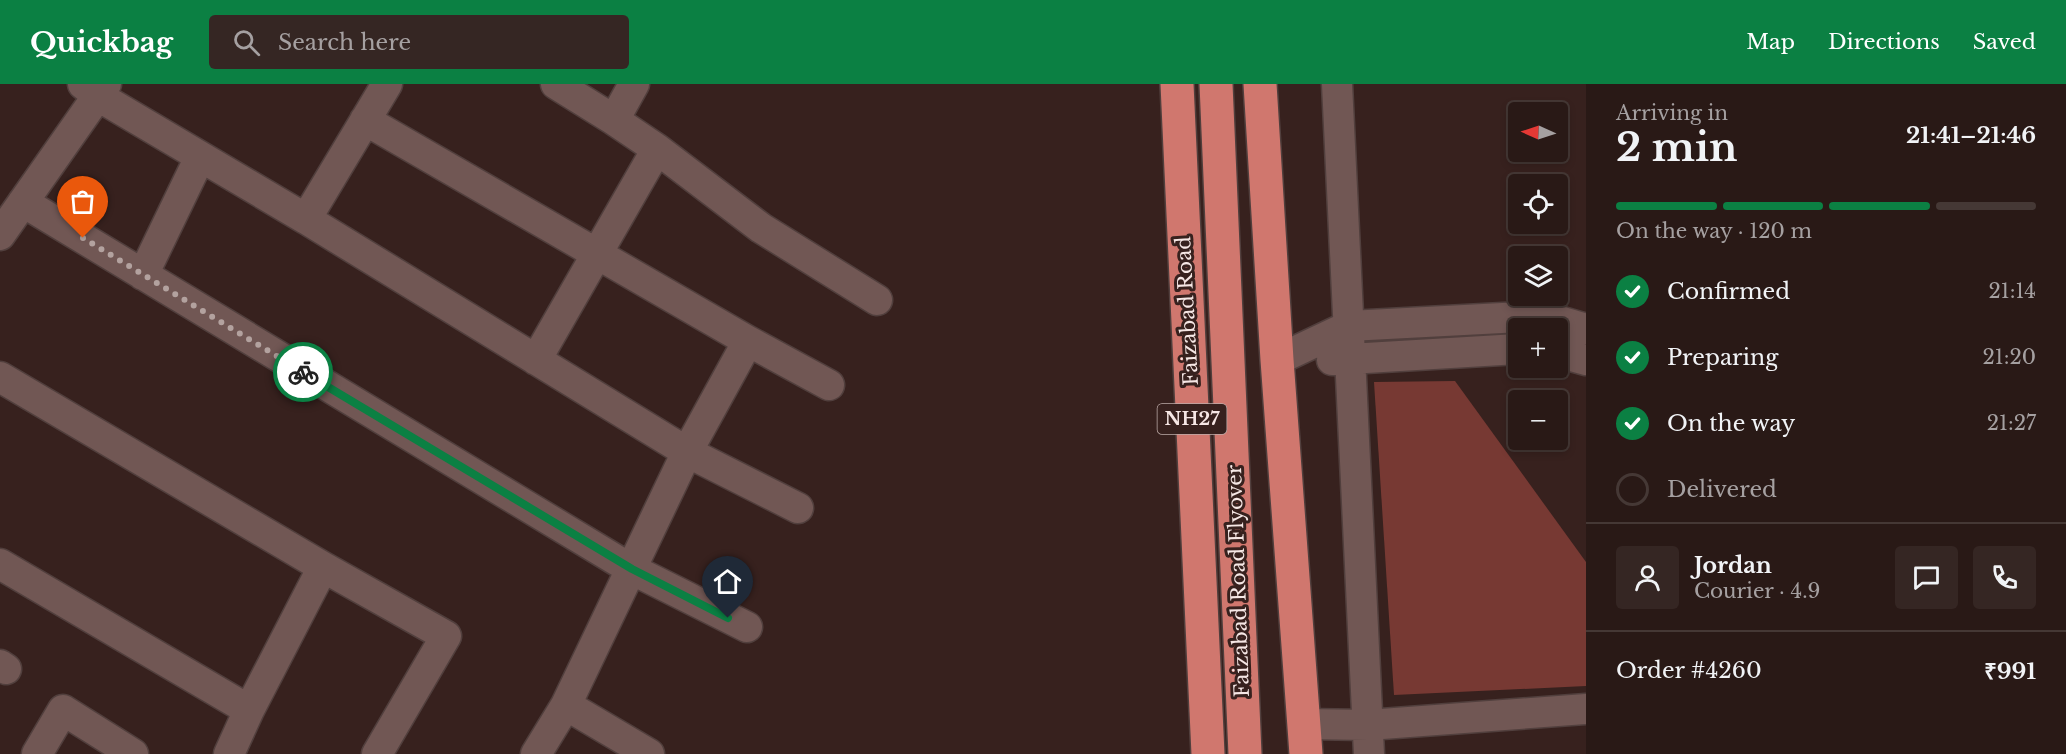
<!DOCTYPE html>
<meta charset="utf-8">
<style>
:root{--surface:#291916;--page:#352623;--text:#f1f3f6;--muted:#a5a0a1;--line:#453835;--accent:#0b8043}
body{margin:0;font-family:"Libre Baskerville",serif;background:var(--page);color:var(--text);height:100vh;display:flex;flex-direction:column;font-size:22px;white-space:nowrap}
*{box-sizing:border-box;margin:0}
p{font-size:20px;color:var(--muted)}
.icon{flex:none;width:33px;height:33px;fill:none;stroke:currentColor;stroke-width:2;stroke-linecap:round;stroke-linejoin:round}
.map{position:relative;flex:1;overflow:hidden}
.sheet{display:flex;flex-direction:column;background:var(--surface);width:480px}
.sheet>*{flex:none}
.needle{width:39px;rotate:273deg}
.controls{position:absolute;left:1508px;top:18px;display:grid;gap:12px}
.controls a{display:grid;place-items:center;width:60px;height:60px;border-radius:6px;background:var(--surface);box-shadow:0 3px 9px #0003,0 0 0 2px var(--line);font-size:30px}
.pin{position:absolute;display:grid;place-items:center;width:51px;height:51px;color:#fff;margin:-62px -26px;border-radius:50% 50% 50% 0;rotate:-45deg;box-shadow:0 0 6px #0007}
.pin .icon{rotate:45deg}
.courier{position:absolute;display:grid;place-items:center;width:60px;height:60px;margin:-30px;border:4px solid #0b8043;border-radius:50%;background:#fff;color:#222;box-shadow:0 2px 8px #0007}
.headline em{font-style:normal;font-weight:700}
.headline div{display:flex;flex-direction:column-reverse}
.headline{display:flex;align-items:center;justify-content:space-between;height:102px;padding:0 30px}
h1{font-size:39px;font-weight:700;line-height:45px}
.bar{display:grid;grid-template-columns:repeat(4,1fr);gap:9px 6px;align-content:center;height:72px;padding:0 30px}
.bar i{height:8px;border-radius:4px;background:var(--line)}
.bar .selected{background:var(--accent)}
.bar p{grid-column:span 4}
.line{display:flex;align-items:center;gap:15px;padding:0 30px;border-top:2px solid var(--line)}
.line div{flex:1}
.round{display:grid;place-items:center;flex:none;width:63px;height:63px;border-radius:6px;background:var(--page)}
ol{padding:0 30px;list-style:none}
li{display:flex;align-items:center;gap:18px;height:66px}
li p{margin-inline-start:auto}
li .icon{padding:6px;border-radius:50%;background:var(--accent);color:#fff;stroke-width:4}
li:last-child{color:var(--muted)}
li i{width:33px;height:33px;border:3px solid var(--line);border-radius:50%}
header{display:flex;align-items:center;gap:36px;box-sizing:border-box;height:84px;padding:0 30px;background:var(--accent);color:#fff}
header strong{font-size:28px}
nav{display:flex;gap:33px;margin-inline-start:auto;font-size:21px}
.search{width:420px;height:54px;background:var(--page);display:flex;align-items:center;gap:15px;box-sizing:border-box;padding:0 21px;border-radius:6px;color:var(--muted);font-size:22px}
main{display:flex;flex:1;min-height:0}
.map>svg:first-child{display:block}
</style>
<header>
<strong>Quickbag</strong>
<div class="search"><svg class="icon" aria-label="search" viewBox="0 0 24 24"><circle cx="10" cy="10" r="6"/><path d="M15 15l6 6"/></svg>Search here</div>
<nav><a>Map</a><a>Directions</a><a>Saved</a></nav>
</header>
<main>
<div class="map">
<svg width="1586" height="670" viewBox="0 0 1586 670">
<rect width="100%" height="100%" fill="#37211e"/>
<path fill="#773933" d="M1455,297L1586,478V602L1394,611L1374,298Z"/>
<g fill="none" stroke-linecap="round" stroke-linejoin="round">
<g stroke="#513f3d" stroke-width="33">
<path id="minor" d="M83,0L98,12L306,135L387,0
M556,0L614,36L634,0
M1337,0L1369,670
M365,36L748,257L687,368L798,424
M657,65L761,144L877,216
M23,118L631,485L747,543
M306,135L687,368L566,621L536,670
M0,151L106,0
M143,191L200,73
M748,257L829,301
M1557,268L1586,276
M536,276L657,65L614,36
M1277,276L1349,242L1542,232L1586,245
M1332,276L1518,265
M0,293L323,483L446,552L377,670
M0,480L249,626
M0,581L6,585
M566,621L649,670
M1305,640L1368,641L1586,625
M37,670L63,626L133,670
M229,670L249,626L323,483"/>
</g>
<g stroke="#513f3d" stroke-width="36">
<path id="highway" d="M1177,0L1208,670
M1216,0L1245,670
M1260,0L1277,276L1306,670"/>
</g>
<use href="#minor" stroke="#715754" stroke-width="30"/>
<use href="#highway" stroke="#d0776e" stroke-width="33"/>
</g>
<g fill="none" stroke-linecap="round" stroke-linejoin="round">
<path stroke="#b3a29f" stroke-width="6" stroke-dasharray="0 10.8" d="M83,154L303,288"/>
<path stroke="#0b8043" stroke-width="8" d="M303,288L632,485L728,534"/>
</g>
<g text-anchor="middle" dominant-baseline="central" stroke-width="6" stroke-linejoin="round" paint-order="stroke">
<rect fill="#37211e" stroke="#bdaca9" stroke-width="1.5" x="1157.5" y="320" width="69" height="30" rx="4.5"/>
<g font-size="18" font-weight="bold" fill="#f6e7e5">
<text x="1192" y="335">NH27</text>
</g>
<g font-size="20" fill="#f6e7e5" stroke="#37211e">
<text transform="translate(1187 227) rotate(-93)">Faizabad Road</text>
<text transform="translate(1238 497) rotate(-92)">Faizabad Road Flyover</text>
</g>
</g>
</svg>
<div class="controls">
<a><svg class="needle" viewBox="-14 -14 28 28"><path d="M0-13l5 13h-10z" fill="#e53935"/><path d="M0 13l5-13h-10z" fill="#a5a0a1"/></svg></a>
<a><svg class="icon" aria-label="locate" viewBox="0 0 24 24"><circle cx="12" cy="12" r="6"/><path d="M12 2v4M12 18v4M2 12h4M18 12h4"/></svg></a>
<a><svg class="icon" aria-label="layers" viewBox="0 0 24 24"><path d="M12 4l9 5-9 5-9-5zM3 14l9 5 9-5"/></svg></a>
<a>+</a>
<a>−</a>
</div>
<div class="pin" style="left:83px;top:154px;background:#ea580c"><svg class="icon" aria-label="bag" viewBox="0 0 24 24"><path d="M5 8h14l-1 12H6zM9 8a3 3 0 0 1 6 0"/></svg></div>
<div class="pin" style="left:728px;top:534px;background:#1f2937"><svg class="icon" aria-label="home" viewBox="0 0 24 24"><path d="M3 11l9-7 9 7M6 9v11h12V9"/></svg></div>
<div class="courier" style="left:303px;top:288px"><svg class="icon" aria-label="bike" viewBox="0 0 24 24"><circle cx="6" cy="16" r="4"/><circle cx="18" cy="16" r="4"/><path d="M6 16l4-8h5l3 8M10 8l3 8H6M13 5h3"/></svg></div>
</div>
<section class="sheet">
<div class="headline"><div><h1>2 min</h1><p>Arriving in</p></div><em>21:41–21:46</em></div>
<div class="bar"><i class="selected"></i><i class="selected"></i><i class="selected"></i><i></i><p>On the way · 120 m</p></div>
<ol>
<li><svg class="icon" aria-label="check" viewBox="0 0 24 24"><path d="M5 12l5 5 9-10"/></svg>Confirmed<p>21:14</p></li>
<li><svg class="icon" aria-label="check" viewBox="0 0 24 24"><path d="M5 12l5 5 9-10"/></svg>Preparing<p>21:20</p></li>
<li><svg class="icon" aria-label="check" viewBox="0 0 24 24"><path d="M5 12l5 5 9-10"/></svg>On the way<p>21:27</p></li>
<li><i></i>Delivered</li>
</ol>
<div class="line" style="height:108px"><a class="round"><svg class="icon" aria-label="person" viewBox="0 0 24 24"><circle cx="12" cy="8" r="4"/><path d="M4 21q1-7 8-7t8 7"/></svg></a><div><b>Jordan</b><p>Courier · 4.9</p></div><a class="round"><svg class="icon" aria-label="chat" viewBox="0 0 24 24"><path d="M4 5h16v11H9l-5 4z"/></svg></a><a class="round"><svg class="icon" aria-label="phone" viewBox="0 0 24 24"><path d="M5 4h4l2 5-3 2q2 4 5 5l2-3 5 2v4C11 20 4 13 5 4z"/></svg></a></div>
<div class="line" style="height:78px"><div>Order #4260</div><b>₹991</b></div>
</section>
</main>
